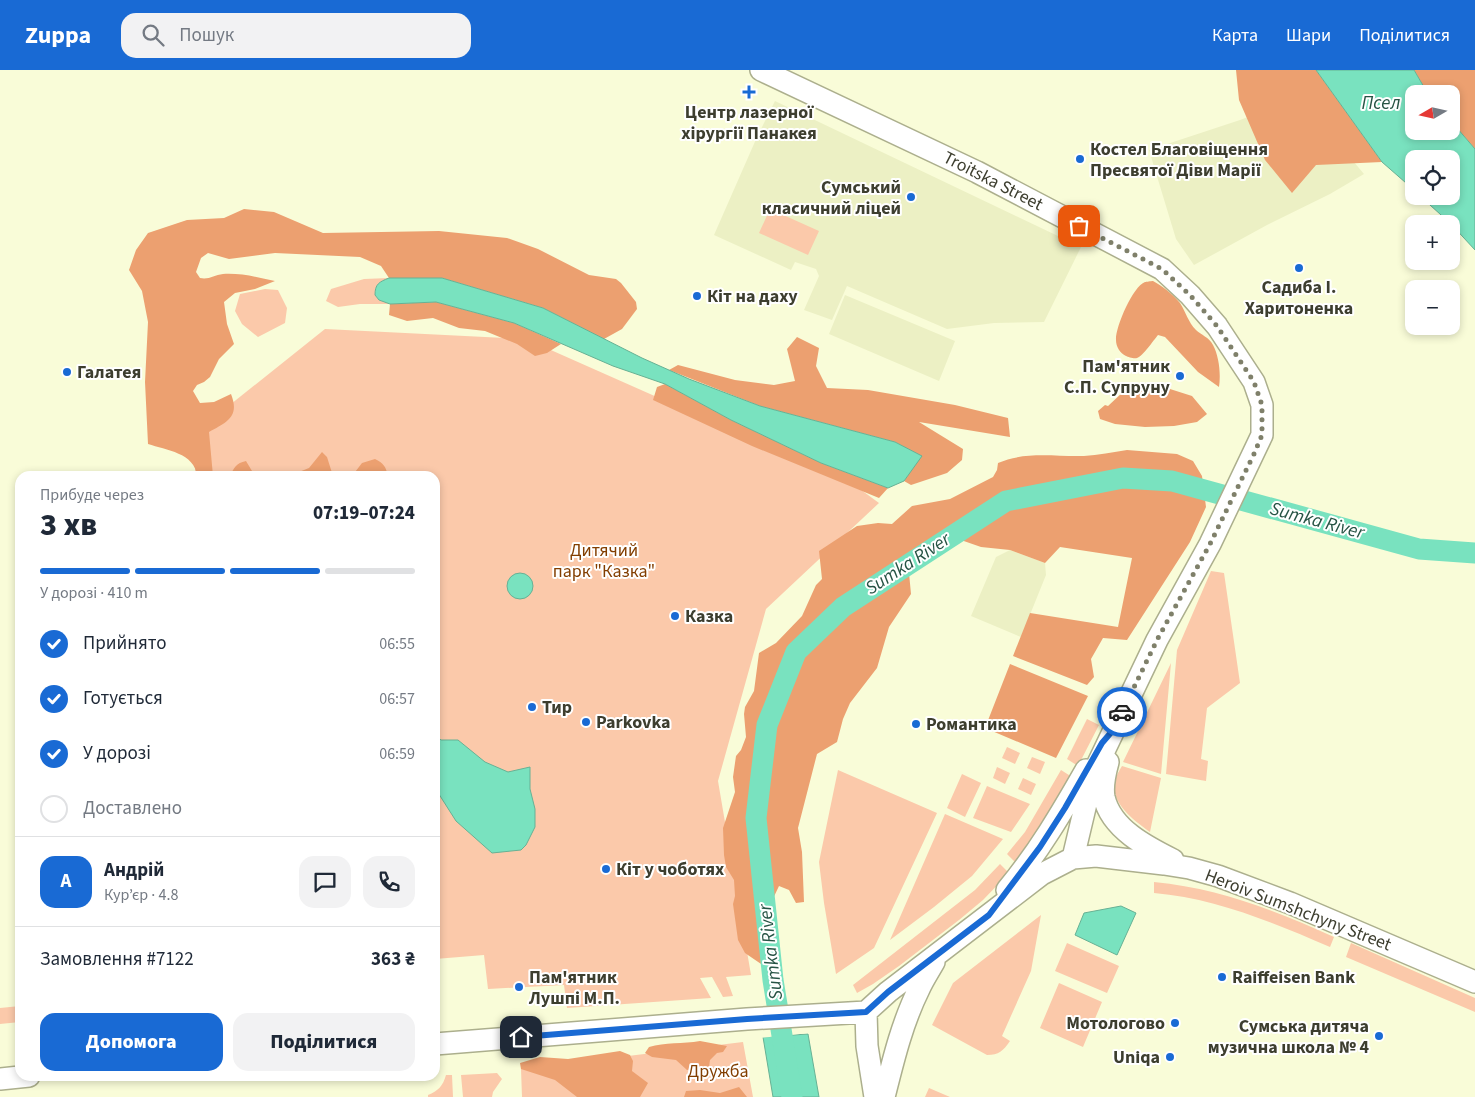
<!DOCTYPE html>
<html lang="uk">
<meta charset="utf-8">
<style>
:root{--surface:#fff;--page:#f2f2f3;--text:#1f2937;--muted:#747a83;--line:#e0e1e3;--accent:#196ad4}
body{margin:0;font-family:"Source Sans 3",sans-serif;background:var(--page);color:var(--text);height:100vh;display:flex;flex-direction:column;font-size:19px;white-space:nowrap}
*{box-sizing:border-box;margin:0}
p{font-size:16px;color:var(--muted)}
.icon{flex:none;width:28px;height:28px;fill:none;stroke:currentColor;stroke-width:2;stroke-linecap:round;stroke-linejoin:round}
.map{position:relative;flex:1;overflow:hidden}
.side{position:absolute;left:15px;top:401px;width:425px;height:610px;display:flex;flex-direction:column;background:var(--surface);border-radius:15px;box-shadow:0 2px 8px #0003}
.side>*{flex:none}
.needle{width:32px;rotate:261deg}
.fabs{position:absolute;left:1405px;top:15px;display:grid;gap:10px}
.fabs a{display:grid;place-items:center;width:55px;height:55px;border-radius:10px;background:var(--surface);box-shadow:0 2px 8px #0003;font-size:25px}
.pin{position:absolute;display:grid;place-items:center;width:42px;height:42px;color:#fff;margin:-21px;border-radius:10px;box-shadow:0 2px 8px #0006}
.courier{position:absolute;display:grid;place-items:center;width:50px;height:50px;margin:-25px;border:4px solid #196ad4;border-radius:50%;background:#fff;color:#222;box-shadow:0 1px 6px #0007}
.headline em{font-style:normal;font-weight:800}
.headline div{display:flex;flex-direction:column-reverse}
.headline{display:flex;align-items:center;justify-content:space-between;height:85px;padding:0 25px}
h1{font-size:32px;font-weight:800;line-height:38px}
.bar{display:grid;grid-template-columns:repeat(4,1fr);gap:8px 5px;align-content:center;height:60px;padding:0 25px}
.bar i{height:6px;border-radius:4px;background:var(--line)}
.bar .current{background:var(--accent)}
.bar p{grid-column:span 4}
.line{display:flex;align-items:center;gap:12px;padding:0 25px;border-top:1px solid var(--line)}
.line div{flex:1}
.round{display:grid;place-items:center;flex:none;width:52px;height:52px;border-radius:15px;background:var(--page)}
ol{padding:0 25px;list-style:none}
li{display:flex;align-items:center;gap:15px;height:55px}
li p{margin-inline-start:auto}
li .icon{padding:5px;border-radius:50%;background:var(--accent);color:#fff;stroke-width:4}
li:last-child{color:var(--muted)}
li i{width:28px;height:28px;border:2px solid var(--line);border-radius:50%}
.button{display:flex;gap:10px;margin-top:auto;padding:10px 25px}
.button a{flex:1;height:58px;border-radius:15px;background:var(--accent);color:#fff;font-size:20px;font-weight:800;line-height:58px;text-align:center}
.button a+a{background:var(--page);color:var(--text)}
header{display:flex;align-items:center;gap:30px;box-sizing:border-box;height:70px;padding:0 25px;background:var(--accent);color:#fff}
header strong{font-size:24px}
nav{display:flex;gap:28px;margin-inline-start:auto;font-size:18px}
.search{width:350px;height:45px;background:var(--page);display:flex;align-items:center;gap:12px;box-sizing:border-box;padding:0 18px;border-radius:15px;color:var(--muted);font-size:19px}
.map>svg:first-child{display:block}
</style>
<header>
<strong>Zuppa</strong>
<div class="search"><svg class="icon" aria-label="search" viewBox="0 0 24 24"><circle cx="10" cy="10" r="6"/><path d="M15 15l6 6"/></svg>Пошук</div>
<nav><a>Карта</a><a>Шари</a><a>Поділитися</a></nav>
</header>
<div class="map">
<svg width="1475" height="1027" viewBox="0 0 1475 1027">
<rect width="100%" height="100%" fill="#f9fcd8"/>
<path fill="#ecf0c4" d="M1300,28L1364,104L1330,124L1267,155L1194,195L1176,169L1149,80L1240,50Z
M775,31L1081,177L1044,252L994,253L947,259L847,216L832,250L804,240L819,206L816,199L795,192L791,200L714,165L757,67Z
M845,225L955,271L939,311L829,264Z
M1010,480L1045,493L1046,505L1021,567L971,546L996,487Z"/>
<path fill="#fbc9aa" d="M770,139L819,161L808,185L759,163Z
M389,208C379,212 375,214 375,225L379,230L390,234H360L338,237L326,231L331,219L364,209Z
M265,219L278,220L287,238L285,253L258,267L242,254L235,241L240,224Z
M325,259L526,269L853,414L879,433L766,539L718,711L751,905L726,907L733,926L723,927L712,907L700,908L711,928L567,938L564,915L488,919L484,885L435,889V406H196L191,366Z
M1211,501L1224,503L1240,613L1207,638L1201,689L1208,691L1206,711L1166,704L1177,580Z
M1171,593L1161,704L1123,692Z
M1087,649L1099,655L1078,696L1067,689Z
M1007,677L1020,683L1015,694L1002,688Z
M1032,687L1045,692L1040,704L1027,698Z
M1122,696L1161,708L1150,762C1136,752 1109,733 1115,711C1116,706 1119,701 1122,696Z
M997,697L1010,703L1005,714L993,708Z
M838,700L937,743L874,878L836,904L824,833L819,792Z
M1061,700L1072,707L1017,794L1007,784L1025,762Z
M962,704L981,713L965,747L947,738Z
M1023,708L1036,714L1031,725L1018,719Z
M987,716L1030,734L1011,762L973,748Z
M945,744L1003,769L972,806L934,837L890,870Z
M1000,794L1009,803L983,830L959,850L899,896L873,914L857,923L853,915L975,820Z
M1154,812C1218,818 1277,841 1334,867L1330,877C1274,853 1215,828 1154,823Z
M1041,845L1031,901L1002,966L1010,971C1003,981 999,985 987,985L932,955L953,913Z
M1067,873L1119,896L1107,923L1055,901Z
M1351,873L1475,928V942L1346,887Z
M1059,913L1102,932L1083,977L1040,958Z
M20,936V952L0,954V938Z
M743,972L753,1027H522L521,999Z
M497,1003L502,1009L493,1022L492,1027H463L461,1005Z
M446,1005H452L453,1027H428V1025C438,1021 443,1016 446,1005Z
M929,1018L950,1027H925Z"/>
<path fill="#eca070" d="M1236,0H1316L1382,92L1316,95L1292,123L1265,90L1239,30Z
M1414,0H1475V79L1451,51V24H1428Z
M244,139L274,142L323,163L439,161L507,168L538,179L589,205L616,209L621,213L636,232L637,239L622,259L604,269L543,238L442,208H389L381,196L360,187L275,183L229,189L208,183L201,188L196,202L200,208C209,210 214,205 223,204C241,203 257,207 275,211L255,219L235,223L224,232L227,254L234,274L219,289L210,307L204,312L197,315L193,321L200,333L214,332L231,324C240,347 227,352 209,362L213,406H197C195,383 166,380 148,374L145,312L148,252L142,221L129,200L136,180L148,163L187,150L224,148Z
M1153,211C1162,216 1173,224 1180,233C1186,242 1188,252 1196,260C1201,265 1209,267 1213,275C1219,286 1221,304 1219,317L1198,302L1165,267L1158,265C1153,271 1143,286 1137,288C1134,289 1128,287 1126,286C1120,283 1116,277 1116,270C1115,258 1133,216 1145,212C1146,212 1151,211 1153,211Z
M436,232L514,253L561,274L547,283L535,286L517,274L485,261L459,258L433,248L407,251L389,245L390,234Z
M797,267L819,278L816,296L827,318L868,320L955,335L1008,348L1010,367L919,352L963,379L962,390L947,403L911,415L904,411L921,386L895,372L760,336L669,300L678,295L735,310L774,315L795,311L787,279Z
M665,314L731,350L821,393L888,418L879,428L752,376L653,330L657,317Z
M1146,317L1170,319L1192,326L1207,344L1197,352L1174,356L1145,357L1115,354L1100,349L1098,341L1105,335L1108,336L1123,322Z
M1127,380L1177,384L1193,391L1202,406L1206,437L1190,472L1127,570L1103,568L1091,589L1094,607L1087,615L1013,586L1030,543L1118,557L1132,488L1060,477L1045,493L1010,480L981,477L958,469L939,468L932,471L913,487L909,503L911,524L889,557L877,598L850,633L843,649L837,672L817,684L798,758L802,782L804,832L796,833L789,820L779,816L769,837L764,858L766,891L764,896L745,883L738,870L733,834L735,826L734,810L726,797L724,785L723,758L735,722L733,707L736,686L741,680L746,667L744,644L745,637L754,621L759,583L776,573L802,546L816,515L822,509L819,481L857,456L878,453L892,454L912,436L950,429L993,407L997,400L998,393C1025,381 1056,387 1084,386C1098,385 1113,382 1127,380Z
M322,382L327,387L333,406H289L309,398Z
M375,389C383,393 387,397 387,406H352L362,393Z
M246,391L252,401L251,406H230C234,398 236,393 246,391Z
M1010,594L1088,626L1056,688L985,658Z
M700,971L727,976L723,982L717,983L710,990L709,997L687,1000L676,990L652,987L645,983L649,977C665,972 683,974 700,971Z
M620,981L630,985L633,991L632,1001L648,1013L640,1027H577L555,1010L521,999L520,993L540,987L568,989Z
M739,1017L747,1027H684L686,1021L700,1020L720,1023Z"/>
<path fill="#79e2bf" stroke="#67b194" d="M1316,0H1414L1428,24H1414V61H1451V51L1475,79V180L1451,154L1420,126H1451V89H1414V120L1382,92Z
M389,208H442L543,238L642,288L689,309L760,336L895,372L922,386L904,411L888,418L821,393L731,350L665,314L613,296L514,253L436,232L390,234L379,230L375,225C375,214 379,212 389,208Z
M507 516a13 13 0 1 1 26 0a13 13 0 1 1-26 0Z
M435,665L441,670H458L485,692L508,702L530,697V719L535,739V757L526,775L521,780L492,783L456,751L435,718L436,681L435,680Z
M1121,836L1136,843L1117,885L1075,865L1084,843Z
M808,964L819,1027H773L763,967Z"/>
<path fill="#f9fcd8" d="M808,961L810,963L760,968L762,965Z"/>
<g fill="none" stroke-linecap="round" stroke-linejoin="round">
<path stroke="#79e2bf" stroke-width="21" d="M792,1027L773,910L756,748L767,655L796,582L843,537L1006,431L1123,408L1172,411L1419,479L1475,483"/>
<g stroke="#acaf8d" stroke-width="24">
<path id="major" d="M761,0L977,102L1162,199L1190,225L1217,256L1254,312L1262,335V365L1210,474L1157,570L1093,704L1073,788
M1108,692C1105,703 1102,716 1104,727C1111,759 1147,777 1173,790
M1007,820C1038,783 1062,742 1086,700
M866,942L888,922L1042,804L1073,788L1096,786L1164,794L1189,798L1218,806L1290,833L1475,912
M866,942L867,976L875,1027
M435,974L747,949L866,942
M0,1009L29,1006
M884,1027C893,991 902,953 919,919C923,910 929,901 934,892"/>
</g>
<use href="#major" stroke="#fff" stroke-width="21"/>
</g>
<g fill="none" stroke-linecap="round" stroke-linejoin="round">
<path stroke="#7f806a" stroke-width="5" stroke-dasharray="0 9" d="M1079,156L1162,199L1190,225L1217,256L1254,312L1262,335V365L1254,384L1210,474L1157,570L1122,642"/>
<path stroke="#196ad4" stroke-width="6" d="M521,967L747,949L866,942L888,922L989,845L1040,777L1065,738L1102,673L1114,659L1122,642"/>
</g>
<g fill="#196ad4" stroke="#fff" stroke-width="2">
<path d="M746.5 14.5h5v5h5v5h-5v5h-5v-5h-5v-5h5z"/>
<circle cx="1080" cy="89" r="5"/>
<circle cx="911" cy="127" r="5"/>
<circle cx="1299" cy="198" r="5"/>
<circle cx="697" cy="226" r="5"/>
<circle cx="67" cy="302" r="5"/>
<circle cx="1180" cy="306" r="5"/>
<circle cx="675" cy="546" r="5"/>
<circle cx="532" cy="637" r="5"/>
<circle cx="586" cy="652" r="5"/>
<circle cx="916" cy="654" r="5"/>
<circle cx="606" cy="799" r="5"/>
<circle cx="1222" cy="907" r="5"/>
<circle cx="519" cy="917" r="5"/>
<circle cx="1175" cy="953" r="5"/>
<circle cx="1379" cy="966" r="5"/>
<circle cx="1170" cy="987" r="5"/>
</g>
<g text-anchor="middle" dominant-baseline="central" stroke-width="4" stroke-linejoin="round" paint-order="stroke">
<g font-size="18" font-weight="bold" fill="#3d3e2f" stroke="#fff" text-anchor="start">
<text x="749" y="42" text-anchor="middle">Центр лазерної<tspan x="749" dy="21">хірургії Панакея</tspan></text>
<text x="1090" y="79">Костел Благовіщення<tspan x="1090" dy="21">Пресвятої Діви Марії</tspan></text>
<text x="901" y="117" text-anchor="end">Сумський<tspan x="901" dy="21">класичний ліцей</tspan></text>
<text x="1299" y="217" text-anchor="middle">Садиба І.<tspan x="1299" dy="21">Харитоненка</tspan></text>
<text x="707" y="226">Кіт на даху</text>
<text x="1170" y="296" text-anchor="end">Пам'ятник<tspan x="1170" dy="21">С.П. Супруну</tspan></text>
<text x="77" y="302">Галатея</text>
<text x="685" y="546">Казка</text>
<text x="542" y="637">Тир</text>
<text x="596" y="652">Parkovka</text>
<text x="926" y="654">Романтика</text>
<text x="616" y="799">Кіт у чоботях</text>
<text x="529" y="907">Пам'ятник<tspan x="529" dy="21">Лушпі М.П.</tspan></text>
<text x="1232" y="907">Raiffeisen Bank</text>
<text x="1165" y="953" text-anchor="end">Мотологово</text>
<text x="1369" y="956" text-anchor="end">Сумська дитяча<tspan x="1369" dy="21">музична школа № 4</tspan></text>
<text x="1160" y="987" text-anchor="end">Uniqa</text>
</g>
<g font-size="18" fill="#3d3e2f" stroke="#fff">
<text transform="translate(993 111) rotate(27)">Troitska Street</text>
<text transform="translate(1298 840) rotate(21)">Heroiv Sumshchyny Street</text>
</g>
<g font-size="18" fill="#823e00" stroke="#fff">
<text x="604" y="480">Дитячий<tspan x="604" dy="21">парк "Казка"</tspan></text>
<text x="718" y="1001">Дружба</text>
</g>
<g font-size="19" font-style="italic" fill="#265344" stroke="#fff">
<text x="1381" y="33">Псел</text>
<text transform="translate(1317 451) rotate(15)">Sumka River</text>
<text transform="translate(908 494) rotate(-33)">Sumka River</text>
<text transform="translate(771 882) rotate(-97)">Sumka River</text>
</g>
</g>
</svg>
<div class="fabs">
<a><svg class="needle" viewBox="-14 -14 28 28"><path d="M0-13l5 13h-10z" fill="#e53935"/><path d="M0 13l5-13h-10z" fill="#747a83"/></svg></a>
<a><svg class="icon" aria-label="locate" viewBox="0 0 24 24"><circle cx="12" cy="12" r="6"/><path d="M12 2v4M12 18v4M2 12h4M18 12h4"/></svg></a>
<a>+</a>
<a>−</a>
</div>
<div class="pin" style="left:1079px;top:156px;background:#ea580c"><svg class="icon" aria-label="bag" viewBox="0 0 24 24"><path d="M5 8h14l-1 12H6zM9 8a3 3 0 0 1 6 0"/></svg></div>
<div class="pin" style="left:521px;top:967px;background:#1f2937"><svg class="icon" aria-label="home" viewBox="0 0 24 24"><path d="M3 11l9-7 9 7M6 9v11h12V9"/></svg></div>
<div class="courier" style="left:1122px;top:642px"><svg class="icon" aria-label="car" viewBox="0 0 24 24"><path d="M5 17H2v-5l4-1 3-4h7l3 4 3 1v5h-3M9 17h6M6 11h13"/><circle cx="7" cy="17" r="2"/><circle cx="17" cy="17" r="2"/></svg></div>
<section class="side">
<div class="headline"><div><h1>3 хв</h1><p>Прибуде через</p></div><em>07:19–07:24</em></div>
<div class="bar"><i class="current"></i><i class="current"></i><i class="current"></i><i></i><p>У дорозі · 410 m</p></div>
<ol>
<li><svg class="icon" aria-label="check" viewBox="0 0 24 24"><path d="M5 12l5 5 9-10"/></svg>Прийнято<p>06:55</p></li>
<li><svg class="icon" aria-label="check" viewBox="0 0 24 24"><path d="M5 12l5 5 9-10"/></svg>Готується<p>06:57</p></li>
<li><svg class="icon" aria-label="check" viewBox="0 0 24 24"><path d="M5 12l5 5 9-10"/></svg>У дорозі<p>06:59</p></li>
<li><i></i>Доставлено</li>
</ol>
<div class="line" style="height:90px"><b class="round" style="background:var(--accent);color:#fff">А</b><div><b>Андрій</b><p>Кур’єр · 4.8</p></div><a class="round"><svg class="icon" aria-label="chat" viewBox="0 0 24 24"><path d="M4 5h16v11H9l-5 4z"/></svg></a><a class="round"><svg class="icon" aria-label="phone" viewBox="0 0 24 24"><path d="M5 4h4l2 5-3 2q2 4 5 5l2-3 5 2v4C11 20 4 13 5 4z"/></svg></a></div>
<div class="line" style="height:65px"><div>Замовлення #7122</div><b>363 ₴</b></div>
<div class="button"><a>Допомога</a><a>Поділитися</a></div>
</section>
</div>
